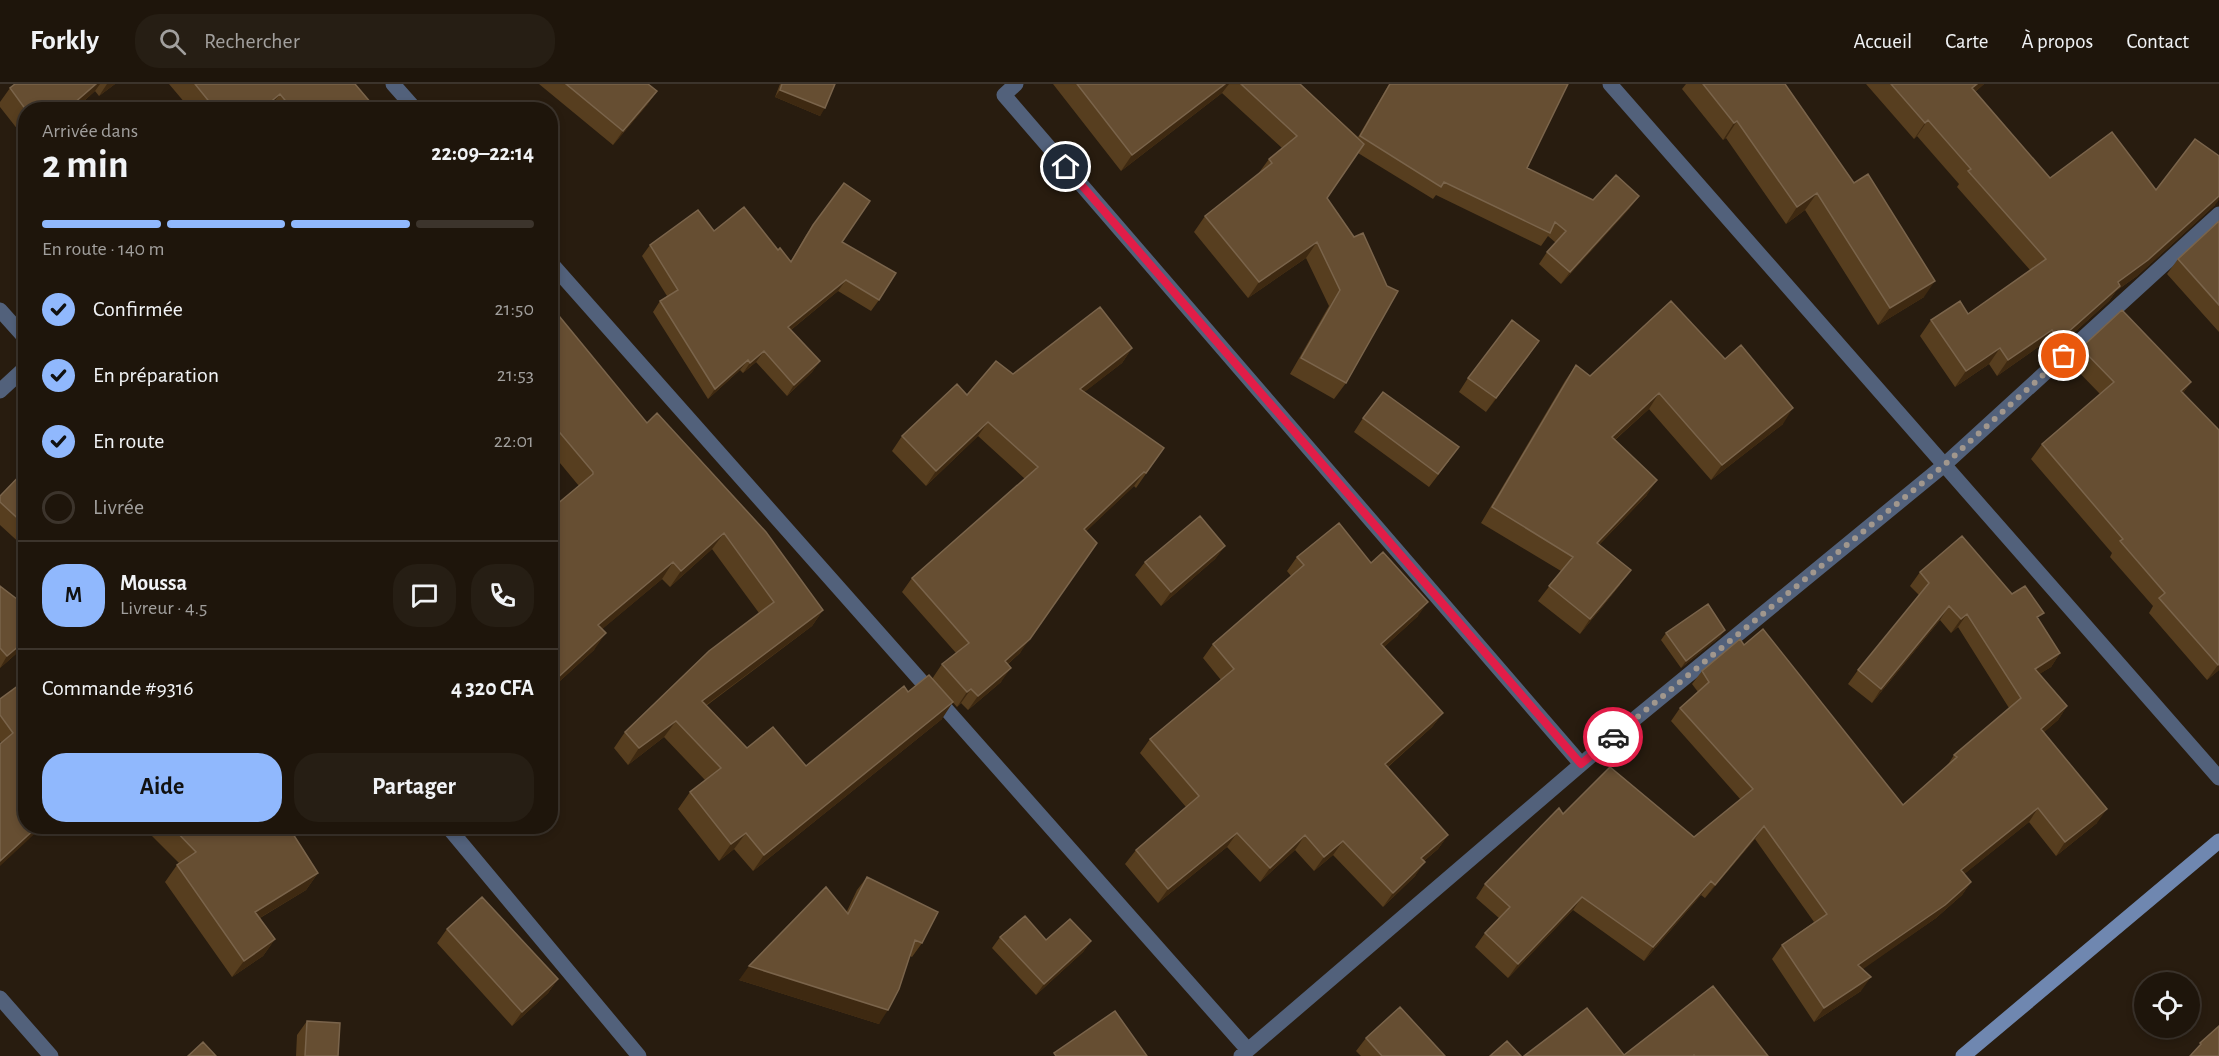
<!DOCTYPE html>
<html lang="fr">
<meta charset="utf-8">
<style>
:root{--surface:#1e150b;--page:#261e14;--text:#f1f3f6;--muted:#a19f9d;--line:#3c342c;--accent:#90b8fd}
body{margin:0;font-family:"Alegreya Sans",sans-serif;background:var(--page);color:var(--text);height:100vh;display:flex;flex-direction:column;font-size:22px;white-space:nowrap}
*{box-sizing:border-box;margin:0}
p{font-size:20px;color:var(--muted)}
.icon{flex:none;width:33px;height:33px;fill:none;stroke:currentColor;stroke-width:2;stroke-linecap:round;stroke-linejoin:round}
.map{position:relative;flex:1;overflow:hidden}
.side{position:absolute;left:18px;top:18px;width:540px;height:732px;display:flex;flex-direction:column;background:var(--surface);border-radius:24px;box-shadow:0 3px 9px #0003,0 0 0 2px var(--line)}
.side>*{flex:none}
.buttons{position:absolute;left:2134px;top:888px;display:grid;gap:12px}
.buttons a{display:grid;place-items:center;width:66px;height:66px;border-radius:50%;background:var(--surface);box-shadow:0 3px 9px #0003,0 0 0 2px var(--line);font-size:30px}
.pin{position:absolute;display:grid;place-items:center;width:51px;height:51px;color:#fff;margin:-26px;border:3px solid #fff;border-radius:50%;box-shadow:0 2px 6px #0007}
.courier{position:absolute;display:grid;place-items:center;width:60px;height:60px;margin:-30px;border:4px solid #e11d48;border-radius:50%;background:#fff;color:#222;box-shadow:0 2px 8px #0007}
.headline em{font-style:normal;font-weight:600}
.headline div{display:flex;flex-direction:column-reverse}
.headline{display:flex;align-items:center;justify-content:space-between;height:102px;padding:0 24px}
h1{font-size:39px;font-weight:600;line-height:45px}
.bar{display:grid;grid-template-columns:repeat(4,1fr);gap:9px 6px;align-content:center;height:72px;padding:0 24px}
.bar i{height:8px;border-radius:4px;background:var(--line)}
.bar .active{background:var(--accent)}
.bar p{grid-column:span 4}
.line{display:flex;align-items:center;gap:15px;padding:0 24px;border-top:2px solid var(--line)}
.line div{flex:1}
.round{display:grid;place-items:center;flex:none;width:63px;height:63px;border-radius:24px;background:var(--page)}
ol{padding:0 24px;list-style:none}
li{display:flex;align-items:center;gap:18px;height:66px}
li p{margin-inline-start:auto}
li .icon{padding:6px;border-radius:50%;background:var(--accent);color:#111;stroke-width:4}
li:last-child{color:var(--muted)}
li i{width:33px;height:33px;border:3px solid var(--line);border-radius:50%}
.button{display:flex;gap:12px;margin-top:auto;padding:12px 24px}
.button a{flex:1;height:69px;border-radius:24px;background:var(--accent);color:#111;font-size:24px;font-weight:600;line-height:69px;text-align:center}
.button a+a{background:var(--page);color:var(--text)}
header{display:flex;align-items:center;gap:36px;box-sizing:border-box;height:84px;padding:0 30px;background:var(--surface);border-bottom:2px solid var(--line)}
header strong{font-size:28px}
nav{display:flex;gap:33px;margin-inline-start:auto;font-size:21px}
.search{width:420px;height:54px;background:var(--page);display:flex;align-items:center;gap:15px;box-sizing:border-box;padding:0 21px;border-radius:24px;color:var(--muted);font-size:22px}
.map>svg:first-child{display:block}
</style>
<header>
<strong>Forkly</strong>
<div class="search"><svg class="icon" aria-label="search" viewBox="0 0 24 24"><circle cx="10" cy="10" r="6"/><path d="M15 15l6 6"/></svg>Rechercher</div>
<nav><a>Accueil</a><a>Carte</a><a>À propos</a><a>Contact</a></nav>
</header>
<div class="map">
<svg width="2219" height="972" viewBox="0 0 2219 972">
<rect width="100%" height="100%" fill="#281c0f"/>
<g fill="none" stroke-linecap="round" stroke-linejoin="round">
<path stroke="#52617b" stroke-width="15" d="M393,0L416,26
M1016,0L1004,11L1581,680
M1610,0L2219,694
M550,178L1248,966
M0,226L26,255
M0,307L26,283
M447,742L639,972
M0,914L51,972
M1241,972L1620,647L1943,382L2219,130"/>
<path stroke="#6f87b0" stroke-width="15" d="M1963,972L2219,757"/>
</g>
<path fill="#573e1f" d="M15,0H115L99,12L95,7L74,26H26V56L0,23V18L10,4Z
M169,0H355L377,26H191Z
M539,0H648L657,7L647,21L613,61Z
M780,0H835L820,32L775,13Z
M1053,0H1300L1358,53L1389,0H1568L1527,84L1593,116L1630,124L1561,200L1539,180L1547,168L1556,159L1548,152L1541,162L1436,111L1433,115L1358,69L1327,114L1354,153L1346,299L1334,315L1290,290L1329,222L1306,174L1248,214L1194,148L1205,132L1258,90L1269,75L1282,64L1222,9L1121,87Z
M1686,0H1785L1924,213L1878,241L1805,126L1786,140L1726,54L1723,56L1682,5Z
M1866,0H1984L1975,8L2050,94L2156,106L2215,121L2137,192L2116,207L2109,217L2056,265L2054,263L2046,269L2041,261L1997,292L1989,280L1955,303L1920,252L1931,236L1968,230L2030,186L1957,103L1959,100L1917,52L1914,55Z
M844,99L842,158L879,216L871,227L838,207L791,246L820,277L812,288L787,312L756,278L743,289L740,286L708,315L653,228L660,217L667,212L642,172L650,161L714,147L778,166L791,177L806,151Z
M2219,137V248L2167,190L2178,175Z
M550,221L647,339L823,526L812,542L706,622L747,664L806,682L908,608L942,635L753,787L734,765L719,777L678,725L690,708L705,696L664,653L628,681L614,664L625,648L759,529L712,465L670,503L662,495L602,545L594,566L550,606V426L579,402L550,367Z
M1132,264L1122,279L1084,308L1164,364L1136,404L1134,402L1086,447L1020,569L1008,580L1001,598L968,626L961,619L957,623L932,595L942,580L956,569L902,508L912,494L1025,395L978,352L926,402L892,367L902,352L967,311L1013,290Z
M2081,264L2191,298L2183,309L2219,586L2207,596L2149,529L2153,522L2110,473L2112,469L2031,375L2042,360L2100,310L2070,279Z
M1530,270L1486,328L1459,308L1468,294Z
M1576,281L1590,292L1783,340L1711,396L1649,325L1615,356L1647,411L1599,461L1620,501L1580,550L1538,517L1561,487L1481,439L1565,297Z
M1363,334L1449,377L1429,403L1354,348Z
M26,385V461L24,463L0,441V412Z
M1225,462L1215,475L1161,522L1135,491L1145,478Z
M1297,473L1371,479L1418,532L1384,563L1443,629L1432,643L1388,683L1448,751L1438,765L1424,777L1415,792L1383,823L1333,771L1314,787L1295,766L1260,798L1227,763L1158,819L1125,780L1136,766L1186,723L1140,669L1150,655L1221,596L1203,574L1213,560L1291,492L1287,487Z
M1920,488L2012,510L2039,536L2060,569L2051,583L2039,590L2067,622L2058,636L2044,648L2097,739L2056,772L2029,738L1964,790L1971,798L1962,811L1936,834L1862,885L1861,907L1814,938L1772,875L1782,861L1814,838L1755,755L1705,814L1701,811L1644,877L1573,826L1508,894L1475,863L1485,849L1499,834L1476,814L1485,800L1563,730L1694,753L1741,716L1671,637L1680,624L1698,608L1692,600L1702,587L1744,561L1903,721L1947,682L1954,671L2009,624L1958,543L1951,549L1940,536L1872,619L1848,600L1858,586L1919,511L1910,502Z
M0,502L26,522V561L0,584Z
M1666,549L1720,553L1681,584L1661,556Z
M26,596L0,782V660L1,659L0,657V615Z
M149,742H288L318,789L306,806L260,834L275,855L263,872L232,893L165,798L177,781L179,779L146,746Z
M867,793L922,859L912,873L910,872L879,940L739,896L847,827L857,806Z
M447,845L558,895L548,909L512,942L437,859Z
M1000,853L1046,856L1091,857L1083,868L1036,911L992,864Z
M307,937L338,972H296L297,951Z
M1366,954L1445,972H1361L1356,967Z"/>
<path fill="#3e2911" d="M96,0H100L95,7L74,26H66Z
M107,0H115L99,12Z
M1225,0H1229L1222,9L1121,87L1132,71Z
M1977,0H1984L1961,20L1972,4Z
M780,6L825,24L820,32L775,13Z
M657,7L647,21L613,61L623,47Z
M280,10L268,26H261Z
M1928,36L1917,52L1914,55L1925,39Z
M1737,37L1726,54L1723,56L1734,39Z
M1817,109L1805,126L1786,140L1797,123Z
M1639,112L1630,124L1561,200L1570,188Z
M2219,112V116L2215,121L2137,192L2116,207L2109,217L2056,265L2067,249L2118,198Z
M1317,158L1306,174L1248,214L1259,198Z
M846,196L838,207L781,254L788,243Z
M1935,197L1924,213L1878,241L1890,224Z
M2052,246L2041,261L1997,292L2008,276Z
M2065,247L2054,263L2046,269L2057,253Z
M1539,257L1530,270L1486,328L1496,314Z
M1132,264L1122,279L1069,320L1080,305Z
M2000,264L1989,280L1955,303L1966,287Z
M764,267L756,278L743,289L750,279Z
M748,276L740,286L708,315L715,305Z
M820,277L812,288L787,312L794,301Z
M2191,298L2180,313L2181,307Z
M1659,309L1649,325L1601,368L1612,353Z
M1793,324L1783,340L1711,396L1722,381Z
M988,338L978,352L926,402L936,387Z
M1144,388L1134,402L1074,459L1084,445Z
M1657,396L1647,411L1586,474L1597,459Z
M724,449L712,465L670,503L681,487Z
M1097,459L1020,569L995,591L1005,577Z
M1225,462L1215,475L1161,522L1171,508Z
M673,478L662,495L587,558L598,541Z
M1631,486L1620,501L1580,550L1590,535Z
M1428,518L1418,532L1371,575L1381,560Z
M1949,522L1940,536L1872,619L1881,605Z
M823,526L812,542L690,633L702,617Z
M1967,530L1958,543L1951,549L1961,535Z
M1725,546L1720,553L1681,584L1686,577Z
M606,549L594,566L550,606V601L552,599Z
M26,556V561L0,584L7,572Z
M2060,569L2051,583L2025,599L2035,585Z
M2219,580V586L2207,596L2218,581Z
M1011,584L1001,598L968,626L978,612Z
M971,605L961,619L957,623L967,608Z
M953,618L942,635L753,787L764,771Z
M2067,622L2058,636L2032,659L2041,645Z
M1443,629L1432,643L1375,694L1385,680Z
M676,637L664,653L628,681L639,664Z
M2038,724L2029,738L1952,800L1961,786Z
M2107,725L2097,739L2056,772L2065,758Z
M38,742H43L0,782V777Z
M1764,742L1755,755L1705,814L1715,801Z
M746,749L734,765L719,777L731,760Z
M1237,749L1227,763L1158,819L1168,805Z
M1305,751L1295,766L1260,798L1270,784Z
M1448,751L1438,765L1411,788L1421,774Z
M1343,757L1333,771L1314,787L1324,773Z
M1425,778L1415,792L1383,823L1393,809Z
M318,789L306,806L243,844L255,828Z
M1711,797L1701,811L1644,877L1653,863Z
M1971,798L1962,811L1936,834L1849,895L1858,881Z
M1582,813L1573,826L1508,894L1518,880Z
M275,855L263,872L232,893L244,877Z
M1091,857L1083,868L1036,911L1044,900Z
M749,882L888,926L879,940L739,896Z
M1871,893L1861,907L1814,938L1824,924Z
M558,895L548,909L512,942L522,928Z"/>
<path fill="#664e32" stroke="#7a644b" stroke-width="1.5" d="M15,0H96L66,26H26L10,4Z
M195,0H355L377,26H293L280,10L261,26H216Z
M566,0H648L657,7L623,47Z
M782,0H835L825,24L780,6Z
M1077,0H1225L1132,71Z
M1241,0H1300L1364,60L1327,114L1354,153L1363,149L1387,202L1398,207L1346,299L1301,274L1340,206L1317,158L1259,198L1205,132L1272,79L1269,75L1297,52Z
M1390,0H1568L1527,84L1593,116L1616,91L1639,112L1570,188L1547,168L1566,147L1555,138L1550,149L1444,98L1441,103L1360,52Z
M1703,0H1785L1854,99L1868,90L1935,197L1890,224L1817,109L1797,123L1737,37L1734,39Z
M1891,0H1977L1972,4L2050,94L2112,48L2156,106L2195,55L2219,72V112L2148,176L2118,198L2120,202L2067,249L2065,247L2057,253L2052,246L2008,276L2000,264L1966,287L1931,236L1960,217L1968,230L2046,175L1968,87L1971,85L1928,36L1925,39Z
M844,99L870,117L842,158L896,189L879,216L846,196L788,243L820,277L794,301L764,267L750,279L748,276L715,305L660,217L678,206L650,161L698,126L714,147L744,123L778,166L780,164L791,178L813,141Z
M2219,137V221L2178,175Z
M1671,217L1725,275L1741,261L1793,324L1722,381L1659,309L1612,353L1657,396L1597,459L1631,486L1590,535L1549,502L1573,473L1492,423L1576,281L1590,292Z
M550,221L647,339L657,329L766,448L823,526L702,617L747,664L773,643L806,682L904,602L908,608L929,591L953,618L764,771L746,749L731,760L690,708L721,684L676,637L639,664L625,648L709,567L774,518L724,449L681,487L673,478L598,541L606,549L552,599L550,597V426L593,390V388L550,337Z
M1100,223L1132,264L1080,305L1164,364L1146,389L1144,388L1084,445L1097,459L1030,555L1005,577L1011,584L978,612L971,605L967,608L942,580L969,559L912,494L1038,383L988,338L936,387L902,352L957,300L967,311L996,277L1013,290Z
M2122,226L2191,298L2181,307L2219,346V580L2218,581L2159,514L2165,509L2120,457L2123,455L2042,360L2114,298L2081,264Z
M1512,236L1539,257L1496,314L1468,294Z
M1383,308L1459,363L1438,390L1363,334Z
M26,385V442L0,418V412Z
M1200,432L1225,462L1171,508L1145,478Z
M1339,439L1371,479L1383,468L1428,518L1381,560L1443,629L1385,680L1448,751L1421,774L1425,778L1393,809L1343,757L1324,773L1305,751L1270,784L1237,749L1168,805L1136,766L1199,712L1150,655L1234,585L1213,560L1304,481L1297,473Z
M1962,452L2012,510L2025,502L2044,529L2037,533L2060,569L2035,585L2067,622L2041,645L2107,725L2065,758L2038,724L1961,786L1971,798L1945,821L1858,881L1871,893L1824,924L1782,861L1827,830L1764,742L1715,801L1711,797L1653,863L1582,813L1518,880L1485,849L1510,823L1485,800L1559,724L1563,730L1610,683L1694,753L1753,705L1680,624L1709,598L1702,587L1740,555L1744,561L1763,545L1903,721L1957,673L1954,671L2021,614L1967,530L1961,535L1949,522L1881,605L1858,586L1929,499L1920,488Z
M0,502L26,522V556L7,572L0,564Z
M1708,520L1725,546L1686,577L1666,549Z
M26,596V742H38L0,777V660L13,649L0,631V615Z
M171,742H288L318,789L255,828L275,855L244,877L177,781L196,768Z
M867,793L938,828L922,859L915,856L899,905L888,926L749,882L826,803L848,830Z
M482,813L558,895L522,928L447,845Z
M1025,832L1046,856L1070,835L1091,857L1044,900L1000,853Z
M1713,902L1768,972H1695L1694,971L1693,972H1524L1587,924L1624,971Z
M1400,923L1445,972H1382L1366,954Z
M1115,927L1147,972H1056L1054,969Z
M307,937L340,939L338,972H305Z
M2219,942V972H2190L2201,960L2200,959Z
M1507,957L1521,972H1490Z
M203,958L216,972H188Z"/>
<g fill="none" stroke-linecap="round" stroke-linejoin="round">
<path stroke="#a1978d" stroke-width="6" stroke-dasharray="0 10.8" d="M1613,653L1943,382L2064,272"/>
<path stroke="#e11d48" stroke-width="8" d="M1066,83L1581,680L1613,653"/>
</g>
</svg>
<div class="buttons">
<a><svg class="icon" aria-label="locate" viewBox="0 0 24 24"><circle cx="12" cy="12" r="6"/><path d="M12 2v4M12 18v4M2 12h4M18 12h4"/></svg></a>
</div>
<div class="pin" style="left:2064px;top:272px;background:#ea580c"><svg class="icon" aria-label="bag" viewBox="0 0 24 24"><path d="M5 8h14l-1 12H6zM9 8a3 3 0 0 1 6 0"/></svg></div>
<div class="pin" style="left:1066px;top:83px;background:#1f2937"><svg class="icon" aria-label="home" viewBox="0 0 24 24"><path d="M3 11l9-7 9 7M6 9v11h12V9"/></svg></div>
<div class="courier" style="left:1613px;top:653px"><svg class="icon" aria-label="car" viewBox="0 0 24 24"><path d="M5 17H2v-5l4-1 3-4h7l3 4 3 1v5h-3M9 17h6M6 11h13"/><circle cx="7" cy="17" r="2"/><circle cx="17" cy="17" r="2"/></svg></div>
<section class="side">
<div class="headline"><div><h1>2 min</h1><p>Arrivée dans</p></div><em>22:09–22:14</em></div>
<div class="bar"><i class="active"></i><i class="active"></i><i class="active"></i><i></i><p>En route · 140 m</p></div>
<ol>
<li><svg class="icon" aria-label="check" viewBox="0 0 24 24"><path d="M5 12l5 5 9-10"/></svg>Confirmée<p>21:50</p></li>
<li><svg class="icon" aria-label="check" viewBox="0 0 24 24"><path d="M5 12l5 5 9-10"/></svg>En préparation<p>21:53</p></li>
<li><svg class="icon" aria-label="check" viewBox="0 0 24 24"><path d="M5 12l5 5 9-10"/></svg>En route<p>22:01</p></li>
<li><i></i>Livrée</li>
</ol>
<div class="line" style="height:108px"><b class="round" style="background:var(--accent);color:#111">M</b><div><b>Moussa</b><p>Livreur · 4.5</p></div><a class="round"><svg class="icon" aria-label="chat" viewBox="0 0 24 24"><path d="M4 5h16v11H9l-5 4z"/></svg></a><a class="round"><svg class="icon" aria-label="phone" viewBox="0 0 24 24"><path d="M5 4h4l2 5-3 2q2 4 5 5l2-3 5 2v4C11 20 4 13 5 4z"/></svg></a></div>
<div class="line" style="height:78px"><div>Commande #9316</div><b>4 320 CFA</b></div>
<div class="button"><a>Aide</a><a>Partager</a></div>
</section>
</div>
